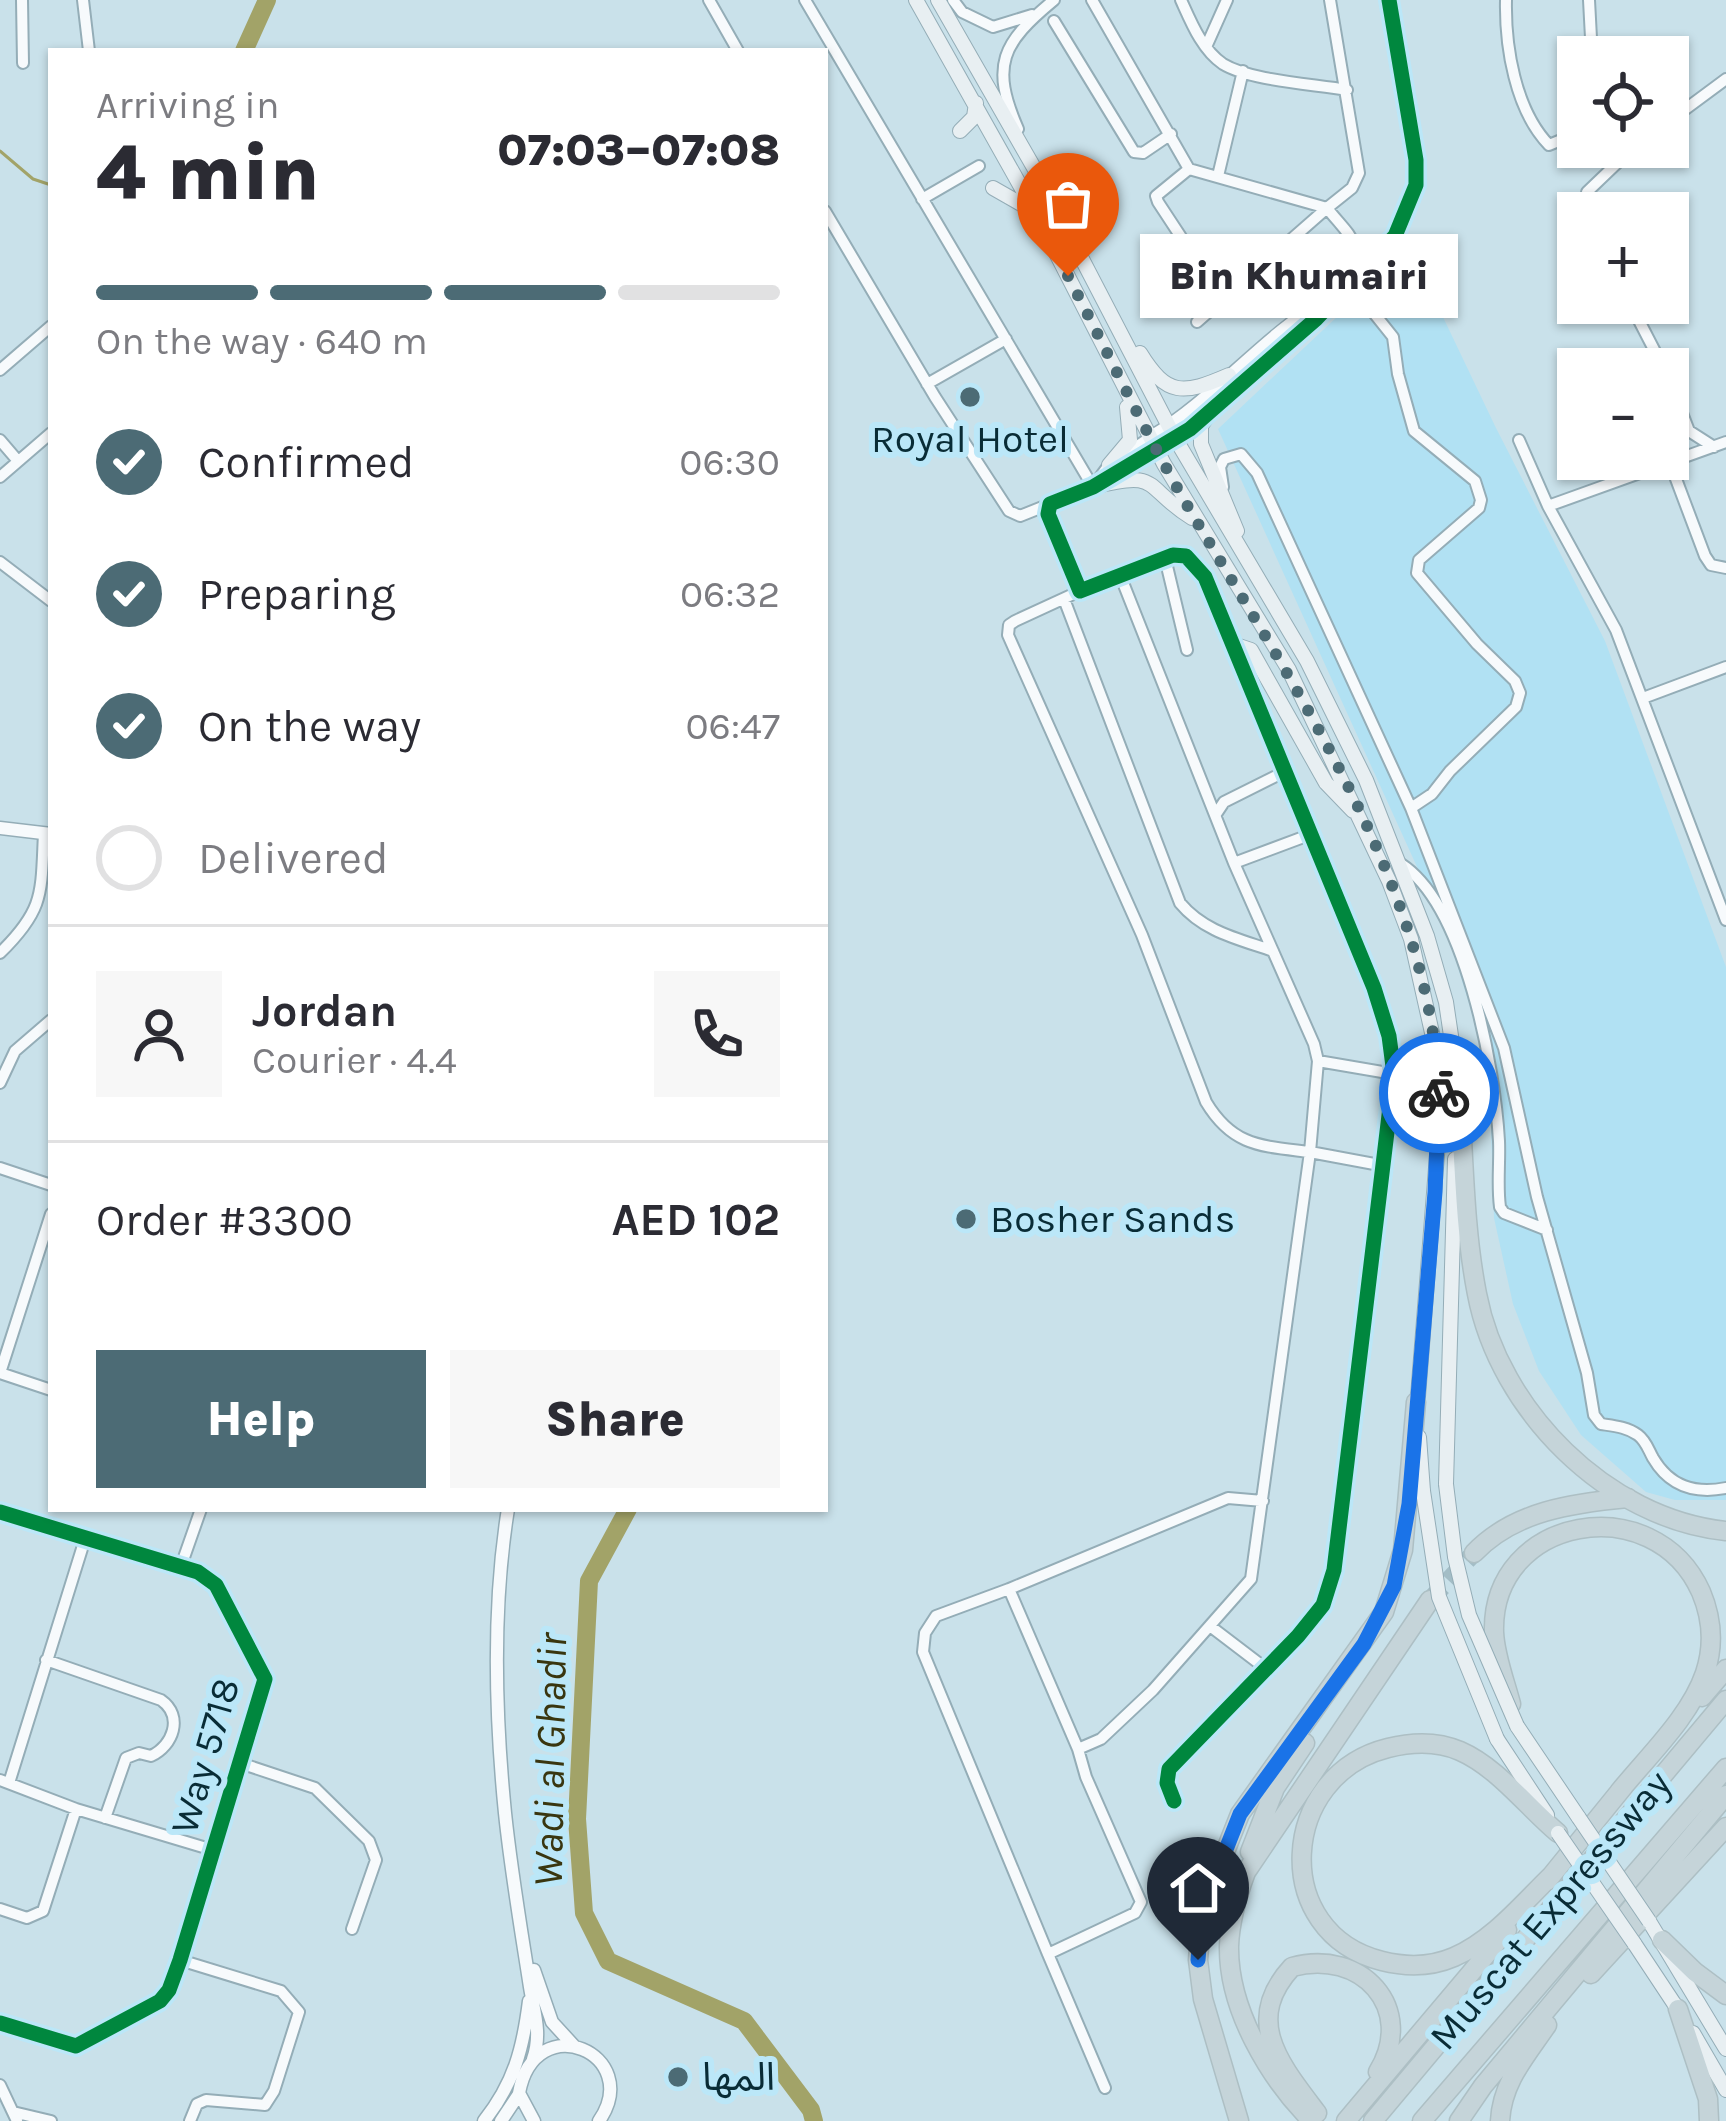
<!DOCTYPE html>
<meta charset="utf-8">
<style>
:root{--surface:#fff;--page:#f7f7f7;--text:#2b2b33;--muted:#7c7c81;--line:#e1e1e2;--accent:#4c6b75}
body{margin:0;font-family:Karla,"Noto Sans Arabic",sans-serif;background:var(--page);color:var(--text);height:100vh;display:flex;flex-direction:column;font-size:45px;white-space:nowrap}
*{box-sizing:border-box;margin:0}
p{font-size:39px;color:var(--muted)}
.icon{flex:none;width:66px;height:66px;fill:none;stroke:currentColor;stroke-width:2;stroke-linecap:round;stroke-linejoin:round}
.map{position:relative;flex:1;overflow:hidden}
.drawer{position:absolute;left:48px;top:48px;width:780px;height:1464px;display:flex;flex-direction:column;background:var(--surface);border-radius:0px;box-shadow:0 3px 9px #0004}
.drawer>*{flex:none}
.tools{position:absolute;left:1557px;top:36px;display:grid;gap:24px}
.tools a{display:grid;place-items:center;width:132px;height:132px;border-radius:0px;background:var(--surface);box-shadow:0 3px 9px #0004;font-size:60px}
.pin{position:absolute;display:grid;place-items:center;width:102px;height:102px;color:#fff;margin:-123px -51px;border-radius:50% 50% 50% 0;rotate:-45deg;box-shadow:0 0 12px #0007}
.pin .icon{rotate:45deg}
.courier{position:absolute;display:grid;place-items:center;width:120px;height:120px;margin:-60px;border:9px solid #1a73e8;border-radius:50%;background:#fff;color:#222;box-shadow:0 3px 15px #0007}
.bubble{position:absolute;height:84px;border-radius:0px;background:var(--surface);box-shadow:0 3px 9px #0004;font-size:39px;font-weight:800;line-height:84px;text-align:center}
.overview em{font-style:normal;font-weight:800}
.overview div{display:flex;flex-direction:column-reverse}
.overview{display:flex;align-items:center;justify-content:space-between;height:204px;padding:0 48px}
h1{font-size:78px;font-weight:800;line-height:90px}
.bar{display:grid;grid-template-columns:repeat(4,1fr);gap:18px 12px;align-content:center;height:144px;padding:0 48px}
.bar i{height:15px;border-radius:9px;background:var(--line)}
.bar .on{background:var(--accent)}
.bar p{grid-column:span 4}
.line{display:flex;align-items:center;gap:30px;padding:0 48px;border-top:3px solid var(--line)}
.line div{flex:1}
.round{display:grid;place-items:center;flex:none;width:126px;height:126px;border-radius:0px;background:var(--page)}
ol{padding:0 48px;list-style:none}
li{display:flex;align-items:center;gap:36px;height:132px}
li p{margin-inline-start:auto}
li .icon{padding:12px;border-radius:50%;background:var(--accent);color:#fff;stroke-width:4}
li:last-child{color:var(--muted)}
li i{width:66px;height:66px;border:6px solid var(--line);border-radius:50%}
.primary-button{display:flex;gap:24px;margin-top:auto;padding:24px 48px}
.primary-button a{flex:1;height:138px;border-radius:0px;background:var(--accent);color:#fff;font-size:48px;font-weight:800;line-height:138px;text-align:center}
.primary-button a+a{background:var(--page);color:var(--text)}
.map>svg:first-child{display:block}
</style>
<div class="map">
<svg width="1726" height="2121" viewBox="0 0 1726 2121">
<rect width="100%" height="100%" fill="#c9e1ea"/>
<path fill="#b1e1f3" d="M1410,248L1496,428L1605,641L1726,967V1500H1675L1646,1492L1581,1435L1539,1371L1513,1304L1494,1218L1489,1069L1448,935L1218,429Z"/>
<g fill="none" stroke-linecap="round" stroke-linejoin="round">
<path stroke="#a2a368" stroke-width="3" d="M0,151L33,179L51,185"/>
<path stroke="#a2a368" stroke-width="18" d="M244,51L267,0
M628,1509L589,1581L577,1819L584,1913L608,1961L744,2021L811,2110L814,2121"/>
<path stroke="#a3bdc6" stroke-width="18" stroke-dasharray="18 9" stroke-linecap="butt" d="M1430,1600L1474,1553"/>
<g stroke="#94adb7" stroke-width="14">
<path id="minor" d="M22,0L23,63
M83,0L89,51
M709,0L738,51
M805,0L1093,487
M953,0L962,12L993,27L1032,15
M1092,0L1189,169
M1181,0C1191,22 1202,50 1223,64C1251,81 1314,84 1347,90
M1330,0L1359,173L1352,188L1327,208C1347,234 1368,245 1348,279
M1506,0C1505,46 1515,110 1549,145L1578,133
M1589,0L1592,57
M1054,21L1134,152L1143,153L1171,134
M1206,47L1227,0
M1668,122L1726,79
M1018,129C990,65 1002,43 1054,0
M1218,176L1243,71
M922,199L979,166
M825,211L935,397L1009,511L1020,516L1050,504
M1587,213V192L1634,147
M1349,282L1393,337L1398,374L1414,431L1475,481L1481,500L1479,508L1419,560L1417,573L1477,644L1515,681L1520,693L1516,707L1450,771L1432,794L1411,808
M1630,303L1664,369
M1197,322L1327,208L1189,169L1156,196L1158,202L1223,301
M0,370L51,326
M1668,377L1689,431L1714,447
M927,384L1006,339
M0,440L18,461
M1519,440L1548,506L1616,630L1726,920
M1156,450L1093,487L1050,504V521L1080,591L1173,555L1186,556L1205,577L1374,988L1389,1036L1394,1074L1334,1570L1323,1605L1298,1636L1169,1769L1167,1783L1174,1801
M1670,463L1705,556L1711,565L1726,568
M0,477L51,433
M1095,484L1109,465L1151,437
M1223,487L1220,467L1224,459L1241,454L1257,473L1411,808L1504,1048L1537,1197L1587,1373L1594,1415L1601,1424C1614,1426 1627,1427 1638,1435C1646,1441 1648,1449 1653,1458C1670,1487 1695,1494 1726,1488
M1548,506L1726,442
M1165,558L1187,650
M0,562L51,601
M1080,591L1015,621L1009,625L1008,635L1142,935L1206,1102C1233,1147 1262,1146 1310,1152L1318,1061L1314,1044L1234,863L1120,575
M1064,599L1180,903C1204,932 1239,939 1273,951
M1643,698L1726,667
M1216,814L1224,802L1284,772
M1234,863L1309,835
M1401,864C1465,905 1495,1068 1499,1141C1500,1163 1497,1185 1500,1207L1504,1213L1547,1230
M0,953C45,909 41,893 44,833
M1318,1061L1394,1074
M0,1083L15,1051L51,1020
M0,1168L51,1185
M0,1373L51,1214
M0,1373L51,1390
M0,1512L198,1572L216,1585L265,1679L180,1960L169,1990L160,2001L76,2046L0,2023
M181,1566L201,1509
M1009,1589L1228,1498L1263,1501
M1210,1626L1269,1671
M46,1660L161,1700C184,1716 173,1746 151,1756L139,1753L126,1758L105,1818
M240,1763L315,1788L369,1841L376,1860L352,1929
M0,1780L76,1809L213,1850
M9,1783L85,1539
M0,1909L27,1918L43,1911L76,1809
M1048,1954L923,1652L925,1633L936,1616L1009,1589L1078,1749
M180,1960L281,1991L299,2012L274,2091L265,2105L206,2100L197,2104L190,2121
M0,2085L17,2121
M1105,2088L1048,1954L1135,1913L1141,1902L1086,1777L1078,1749L1101,1739L1153,1690L1251,1579L1310,1152L1385,1166
M13,2112L51,2121"/>
</g>
<g stroke="#94adb7" stroke-width="15">
<path id="tertiary" d="M1151,437C1216,398 1264,335 1330,297
M1156,450L1190,429L1287,346L1395,236L1416,185V160L1389,0
M0,828L51,834
M508,1509C492,1608 495,1713 505,1813C511,1871 521,1929 530,1987C534,2012 542,2034 533,2059
M534,1970L552,2022L574,2046
M484,2121C514,2083 523,2049 529,2001
M501,2121L519,2094
M534,2121L519,2093C535,2006 645,2054 599,2121"/>
</g>
<g stroke="#94adb7" stroke-width="16">
<path id="secondary" d="M916,0L1035,212L1164,464L1289,670L1389,881L1411,939L1437,1055L1440,1117L1417,1409
M938,0L1041,180L1175,438L1307,661L1366,780L1427,936L1446,1002L1458,1083
M960,131L974,117L976,103
M993,188L1035,212
M1140,353C1167,397 1183,395 1229,375
M1209,414L1201,426V444L1237,531
M1109,465L1130,440L1127,407
M1093,487C1162,469 1142,487 1192,518
M1233,644L1251,650L1326,783L1353,811
M1419,1437L1423,1491
M1446,1484L1455,1159
M1517,1726L1579,1818
M1497,1739L1547,1815
M1649,1921L1726,2049
M1634,1943L1681,2014
M1693,2033L1726,2090"/>
</g>
<g stroke="#adbfc4" stroke-width="21">
<path id="motorway" d="M1458,1075C1464,1147 1463,1223 1477,1294C1499,1410 1607,1519 1726,1531
M1474,1553C1514,1511 1573,1503 1628,1498
M1702,1697L1726,1669
M1511,1704C1505,1681 1495,1656 1494,1632C1491,1516 1654,1487 1701,1592C1712,1618 1714,1646 1705,1673C1690,1717 1648,1756 1619,1792
M1250,1852L1275,1788L1305,1743
M1552,1875C1522,1904 1493,1940 1454,1957C1431,1967 1406,1967 1382,1961C1269,1933 1279,1775 1388,1748C1412,1742 1437,1741 1460,1751C1497,1767 1527,1807 1558,1833
M1547,1881L1624,1786
M1662,1940L1695,1972L1726,1995
M1591,1974L1726,1827
M1678,2009L1708,2099L1709,2121
M1317,2113C1281,2065 1242,2021 1292,1967C1361,1948 1417,2008 1378,2072
M1239,2121L1203,1999L1198,1960L1202,1910L1240,1814L1384,1612L1403,1550L1416,1402
M1312,2121C1269,2078 1228,2009 1229,1946C1230,1921 1237,1896 1246,1872L1430,1600
M1346,2121L1507,1930
M1373,2121L1726,1700
M1422,2121L1726,1768
M1459,2121L1483,2086L1726,1795
M1500,2121C1502,2082 1526,2056 1547,2025"/>
</g>
<use href="#minor" stroke="#f7fafc" stroke-width="10"/>
<use href="#tertiary" stroke="#f7fafc" stroke-width="12"/>
<use href="#secondary" stroke="#e8eff2" stroke-width="14"/>
<use href="#motorway" stroke="#c5d4d9" stroke-width="18"/>
<g stroke="#94adb7" stroke-width="16" stroke-linecap="butt">
<path id="secondary-bridge" d="M1446,1484L1455,1557L1469,1615L1517,1726
M1423,1491L1439,1597L1497,1739
M1579,1818L1649,1921
M1558,1833L1634,1943"/>
</g>
<use href="#secondary-bridge" stroke="#e8eff2" stroke-width="14"/>
<g stroke="#bbe7f8" stroke-width="22">
<path id="cycleway" d="M0,1512L198,1572L216,1585L265,1679L180,1960L169,1990L160,2001L76,2046L0,2023
M1174,1801L1167,1783L1169,1769L1298,1636L1323,1605L1334,1570L1394,1074L1389,1036L1374,988L1205,577L1186,556L1173,555L1080,591L1048,514L1050,504L1093,487L1190,429L1316,319L1395,236L1416,185V160L1389,0"/>
</g>
<use href="#cycleway" stroke="#00873e" stroke-width="15"/>
</g>
<g fill="none" stroke-linecap="round" stroke-linejoin="round">
<path stroke="#4c6b75" stroke-width="12" stroke-dasharray="0 21.6" d="M1068,276C1112,360 1151,446 1200,527C1299,694 1431,893 1439,1093"/>
<path stroke="#1a73e8" stroke-width="15" d="M1198,1960L1202,1910L1240,1814L1364,1644L1394,1586L1409,1504L1435,1192L1439,1093"/>
</g>
<g fill="#4c6b75" stroke="#bbe7f8" stroke-width="4.5">
<circle cx="970" cy="397" r="12"/>
<circle cx="966" cy="1219" r="12"/>
<circle cx="678" cy="2077" r="12"/>
</g>
<g text-anchor="middle" dominant-baseline="central" stroke-width="12" stroke-linejoin="round" paint-order="stroke">
<g font-size="39" fill="#092c36" stroke="#bbe7f8" text-anchor="start">
<text x="970" y="439" text-anchor="middle">Royal Hotel</text>
<text x="990" y="1219">Bosher Sands</text>
<text x="702" y="2077">المها</text>
</g>
<g font-size="39" fill="#092c36" stroke="#bbe7f8">
<text transform="translate(205 1756) rotate(-74)">Way 5718</text>
<text transform="translate(1550 1910) rotate(-50)">Muscat Expressway</text>
</g>
<g font-size="42" font-style="italic" fill="#393610" stroke="#bbe7f8">
<text transform="translate(550 1760) rotate(-89)">Wadi al Ghadir</text>
</g>
</g>
</svg>
<div class="tools">
<a><svg class="icon" aria-label="locate" viewBox="0 0 24 24"><circle cx="12" cy="12" r="6"/><path d="M12 2v4M12 18v4M2 12h4M18 12h4"/></svg></a>
<a>+</a>
<a>−</a>
</div>
<div class="pin" style="left:1068px;top:276px;background:#ea580c"><svg class="icon" aria-label="bag" viewBox="0 0 24 24"><path d="M5 8h14l-1 12H6zM9 8a3 3 0 0 1 6 0"/></svg></div>
<div class="pin" style="left:1198px;top:1960px;background:#1f2937"><svg class="icon" aria-label="home" viewBox="0 0 24 24"><path d="M3 11l9-7 9 7M6 9v11h12V9"/></svg></div>
<div class="courier" style="left:1439px;top:1093px"><svg class="icon" aria-label="bike" viewBox="0 0 24 24"><circle cx="6" cy="16" r="4"/><circle cx="18" cy="16" r="4"/><path d="M6 16l4-8h5l3 8M10 8l3 8H6M13 5h3"/></svg></div>
<div class="bubble" style="left:1140px;top:234px;width:318px">Bin Khumairi</div>
<section class="drawer">
<div class="overview"><div><h1>4 min</h1><p>Arriving in</p></div><em>07:03–07:08</em></div>
<div class="bar"><i class="on"></i><i class="on"></i><i class="on"></i><i></i><p>On the way · 640 m</p></div>
<ol>
<li><svg class="icon" aria-label="check" viewBox="0 0 24 24"><path d="M5 12l5 5 9-10"/></svg>Confirmed<p>06:30</p></li>
<li><svg class="icon" aria-label="check" viewBox="0 0 24 24"><path d="M5 12l5 5 9-10"/></svg>Preparing<p>06:32</p></li>
<li><svg class="icon" aria-label="check" viewBox="0 0 24 24"><path d="M5 12l5 5 9-10"/></svg>On the way<p>06:47</p></li>
<li><i></i>Delivered</li>
</ol>
<div class="line" style="height:216px"><a class="round"><svg class="icon" aria-label="person" viewBox="0 0 24 24"><circle cx="12" cy="8" r="4"/><path d="M4 21q1-7 8-7t8 7"/></svg></a><div><b>Jordan</b><p>Courier · 4.4</p></div><a class="round"><svg class="icon" aria-label="phone" viewBox="0 0 24 24"><path d="M5 4h4l2 5-3 2q2 4 5 5l2-3 5 2v4C11 20 4 13 5 4z"/></svg></a></div>
<div class="line" style="height:156px"><div>Order #3300</div><b>AED 102</b></div>
<div class="primary-button"><a>Help</a><a>Share</a></div>
</section>
</div>
